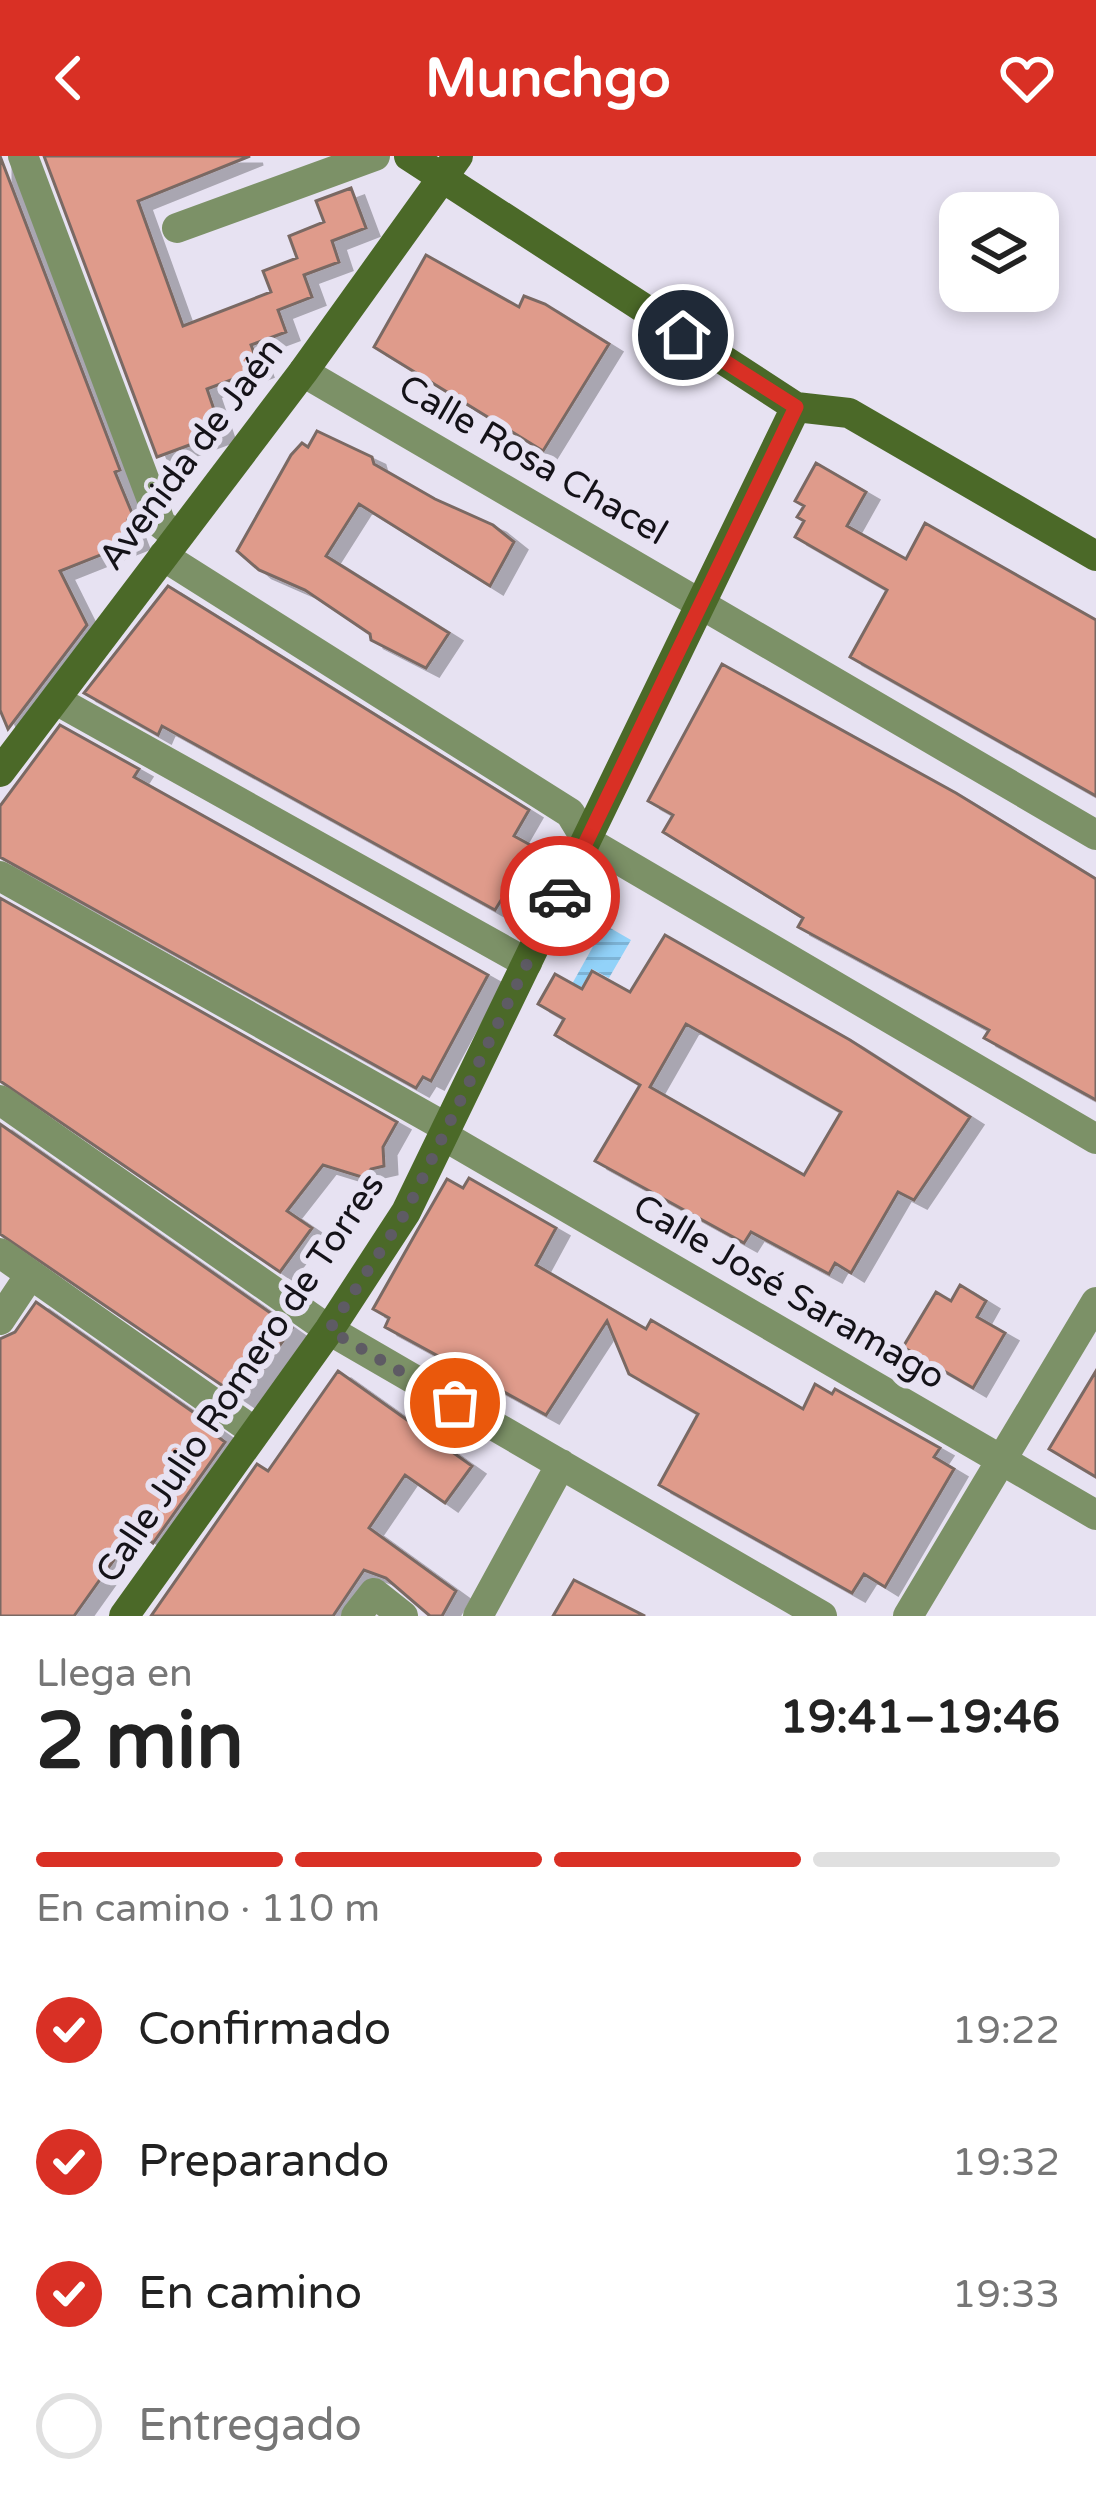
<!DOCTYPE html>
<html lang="es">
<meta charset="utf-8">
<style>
:root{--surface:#fff;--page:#f2f2f2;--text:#222;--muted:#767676;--line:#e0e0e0;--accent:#d93025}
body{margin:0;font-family:"Varela Round",sans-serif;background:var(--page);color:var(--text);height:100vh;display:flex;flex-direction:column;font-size:45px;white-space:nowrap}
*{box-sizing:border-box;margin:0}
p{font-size:39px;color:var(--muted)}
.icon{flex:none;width:66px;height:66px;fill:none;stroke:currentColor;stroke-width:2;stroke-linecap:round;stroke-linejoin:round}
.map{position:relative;height:1460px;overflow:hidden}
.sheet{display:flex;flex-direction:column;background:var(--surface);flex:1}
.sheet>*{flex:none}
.buttons{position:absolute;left:939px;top:36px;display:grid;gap:24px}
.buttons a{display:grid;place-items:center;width:120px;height:120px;border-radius:24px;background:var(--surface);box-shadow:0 6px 18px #0003;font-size:60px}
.pin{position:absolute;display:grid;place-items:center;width:102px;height:102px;color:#fff;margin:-51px;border:6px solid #fff;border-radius:50%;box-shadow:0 3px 12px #0007}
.courier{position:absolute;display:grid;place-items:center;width:120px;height:120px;margin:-60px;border:9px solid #d93025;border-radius:50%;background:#fff;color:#222;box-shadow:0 3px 15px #0007}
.summary em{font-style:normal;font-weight:700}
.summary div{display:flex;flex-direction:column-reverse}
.summary{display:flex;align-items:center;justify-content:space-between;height:204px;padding:0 36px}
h1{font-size:78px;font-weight:700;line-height:90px}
.bar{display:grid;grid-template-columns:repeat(4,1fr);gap:18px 12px;align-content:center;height:144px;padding:0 36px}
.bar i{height:15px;border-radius:9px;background:var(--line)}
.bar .on{background:var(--accent)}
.bar p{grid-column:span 4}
ol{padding:0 36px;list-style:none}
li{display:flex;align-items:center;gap:36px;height:132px}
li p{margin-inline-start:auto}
li .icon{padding:12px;border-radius:50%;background:var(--accent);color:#fff;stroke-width:4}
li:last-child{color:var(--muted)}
li i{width:66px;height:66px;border:6px solid var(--line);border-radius:50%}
header{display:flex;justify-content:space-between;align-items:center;height:156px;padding:0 36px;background:var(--accent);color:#fff;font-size:54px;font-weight:700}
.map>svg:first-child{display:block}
</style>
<header><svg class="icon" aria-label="back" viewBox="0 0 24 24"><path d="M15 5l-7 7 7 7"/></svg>Munchgo<svg class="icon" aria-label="heart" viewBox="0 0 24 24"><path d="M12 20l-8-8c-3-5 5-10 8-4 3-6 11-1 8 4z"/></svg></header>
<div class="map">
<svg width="1096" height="1460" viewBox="0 0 1096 1460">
<defs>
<pattern id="water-rules" width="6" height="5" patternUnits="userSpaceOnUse" patternTransform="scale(3)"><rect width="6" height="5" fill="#92d2f9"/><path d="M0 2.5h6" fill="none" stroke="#7db3d5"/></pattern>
<filter id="shadow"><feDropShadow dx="13" dy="8" stdDeviation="0" flood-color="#0004"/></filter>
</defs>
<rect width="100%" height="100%" fill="#e7e2f2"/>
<path fill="url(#water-rules)" d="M605,769L631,784L609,822L592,813L580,833L572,828Z"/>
<path fill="#df9b8b" stroke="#7a6964" stroke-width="3" fill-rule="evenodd" filter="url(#shadow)" d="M0,0L120,314L115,316L134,362L128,364L136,385L60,415L87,469L8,573L0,554Z
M44,0H250L138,45L183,170L271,136L263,115L297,102L289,80L324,66L316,45L351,32L366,72L332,85L339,106L304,119L312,141L278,154L286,176L251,189L260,213L207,233L222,277L157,301Z
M426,99L519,151L524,140L545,148L609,188L543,295L374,191Z
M317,275L372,301L374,308L435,343L493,369L514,386L490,430L359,348L326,400L449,477L426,512L371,484L370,478L305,434L259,414L237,395L291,299L302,287L308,291Z
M816,307L866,336L847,370L906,403L925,367L1096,464V640L850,501L887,434L795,381L804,365L797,361L804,350L795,345Z
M168,430L529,654L514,680L534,691L495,754L162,570L158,579L84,537Z
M722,508L956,637L1096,723V944L984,882L989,874L798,771L803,762L663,676L673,659L648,645Z
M60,569L139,613L134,621L488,819L431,925L423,921L416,932L0,701V650Z
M0,742L397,966L383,991L384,1010L371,1013L365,1022L323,1009L287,1055L312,1072L280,1116L0,925Z
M665,779L850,884L970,961L914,1044L898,1036L851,1117L835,1107L829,1118L751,1076L744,1087L595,1005L640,929L555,879L564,863L538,848L555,818L582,833L592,815L630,836ZM686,868L841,956L804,1019L650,931Z
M0,968L292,1172L242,1243L0,1078Z
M469,1022L556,1072L536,1109L646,1173L651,1164L803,1253L815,1228L832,1238L835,1233L940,1292L934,1301L954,1313L885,1431L864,1418L852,1437L659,1329L698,1258L629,1218L607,1165L546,1259L385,1171L389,1162L373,1153L417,1075L447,1023L463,1032Z
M960,1129L986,1145L977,1161L1005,1177L973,1232L903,1191L936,1136L951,1145Z
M36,1146L220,1275L217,1280L225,1286L153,1387L136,1373L74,1460H0V1183L15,1176Z
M338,1215L472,1310L445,1347L405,1319L369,1372L456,1435L442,1460H430L386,1422L364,1414L333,1460H151L257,1308L268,1315Z
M1096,1215V1321L1049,1293Z
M574,1424L645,1460H553Z"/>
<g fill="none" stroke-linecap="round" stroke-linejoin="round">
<path stroke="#7c9167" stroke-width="30" d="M23,0L161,368L177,380
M177,72L375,0
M303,216L1096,679
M163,400L570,657L587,685L1096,983
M56,544L527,807
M0,720L447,972
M0,944L329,1174L822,1460
M444,980L1096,1359
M0,1097L255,1276
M0,1164L30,1119
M356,1460L374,1437L403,1460
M478,1460L561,1308
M908,1460L1096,1146"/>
<path stroke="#4b6928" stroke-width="30" d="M409,0L796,251L849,257L1096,400
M0,616L303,216L458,0
M124,1460L329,1174L406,1056L796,251"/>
</g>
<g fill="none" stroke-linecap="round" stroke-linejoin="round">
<path stroke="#5e5b64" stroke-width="12" stroke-dasharray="0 21.6" d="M455,1247L329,1174L406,1056L560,740"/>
<path stroke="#d93025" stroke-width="15" d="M560,740L796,251L683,179"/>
</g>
<g text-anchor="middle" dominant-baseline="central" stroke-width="12" stroke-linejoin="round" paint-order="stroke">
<g font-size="36" fill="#141218" stroke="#e7e2f2">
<text transform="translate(191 298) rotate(-53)">Avenida de Jaén</text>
<text transform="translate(533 304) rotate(30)">Calle Rosa Chacel</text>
<text transform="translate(789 1136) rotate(30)">Calle José Saramago</text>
<text transform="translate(240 1222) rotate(-56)">Calle Julio Romero de Torres</text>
</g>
</g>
</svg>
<div class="buttons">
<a><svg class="icon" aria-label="layers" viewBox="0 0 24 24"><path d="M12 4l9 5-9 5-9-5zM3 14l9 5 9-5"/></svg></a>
</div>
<div class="pin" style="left:455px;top:1247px;background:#ea580c"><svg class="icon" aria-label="bag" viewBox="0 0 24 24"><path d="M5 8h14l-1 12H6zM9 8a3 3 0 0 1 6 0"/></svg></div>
<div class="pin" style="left:683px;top:179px;background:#1f2937"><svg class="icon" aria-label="home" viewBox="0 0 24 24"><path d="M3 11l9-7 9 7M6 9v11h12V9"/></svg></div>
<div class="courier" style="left:560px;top:740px"><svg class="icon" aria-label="car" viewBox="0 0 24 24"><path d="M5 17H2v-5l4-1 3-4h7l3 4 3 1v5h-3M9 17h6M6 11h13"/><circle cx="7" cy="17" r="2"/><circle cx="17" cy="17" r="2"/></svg></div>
</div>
<section class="sheet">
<div class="summary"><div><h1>2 min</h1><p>Llega en</p></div><em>19:41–19:46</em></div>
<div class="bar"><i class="on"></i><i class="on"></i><i class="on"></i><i></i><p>En camino · 110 m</p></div>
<ol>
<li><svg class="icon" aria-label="check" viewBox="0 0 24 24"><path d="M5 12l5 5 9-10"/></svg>Confirmado<p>19:22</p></li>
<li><svg class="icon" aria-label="check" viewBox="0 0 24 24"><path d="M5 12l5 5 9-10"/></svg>Preparando<p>19:32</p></li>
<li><svg class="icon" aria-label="check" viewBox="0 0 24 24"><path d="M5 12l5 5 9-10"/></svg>En camino<p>19:33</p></li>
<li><i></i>Entregado</li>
</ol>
</section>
